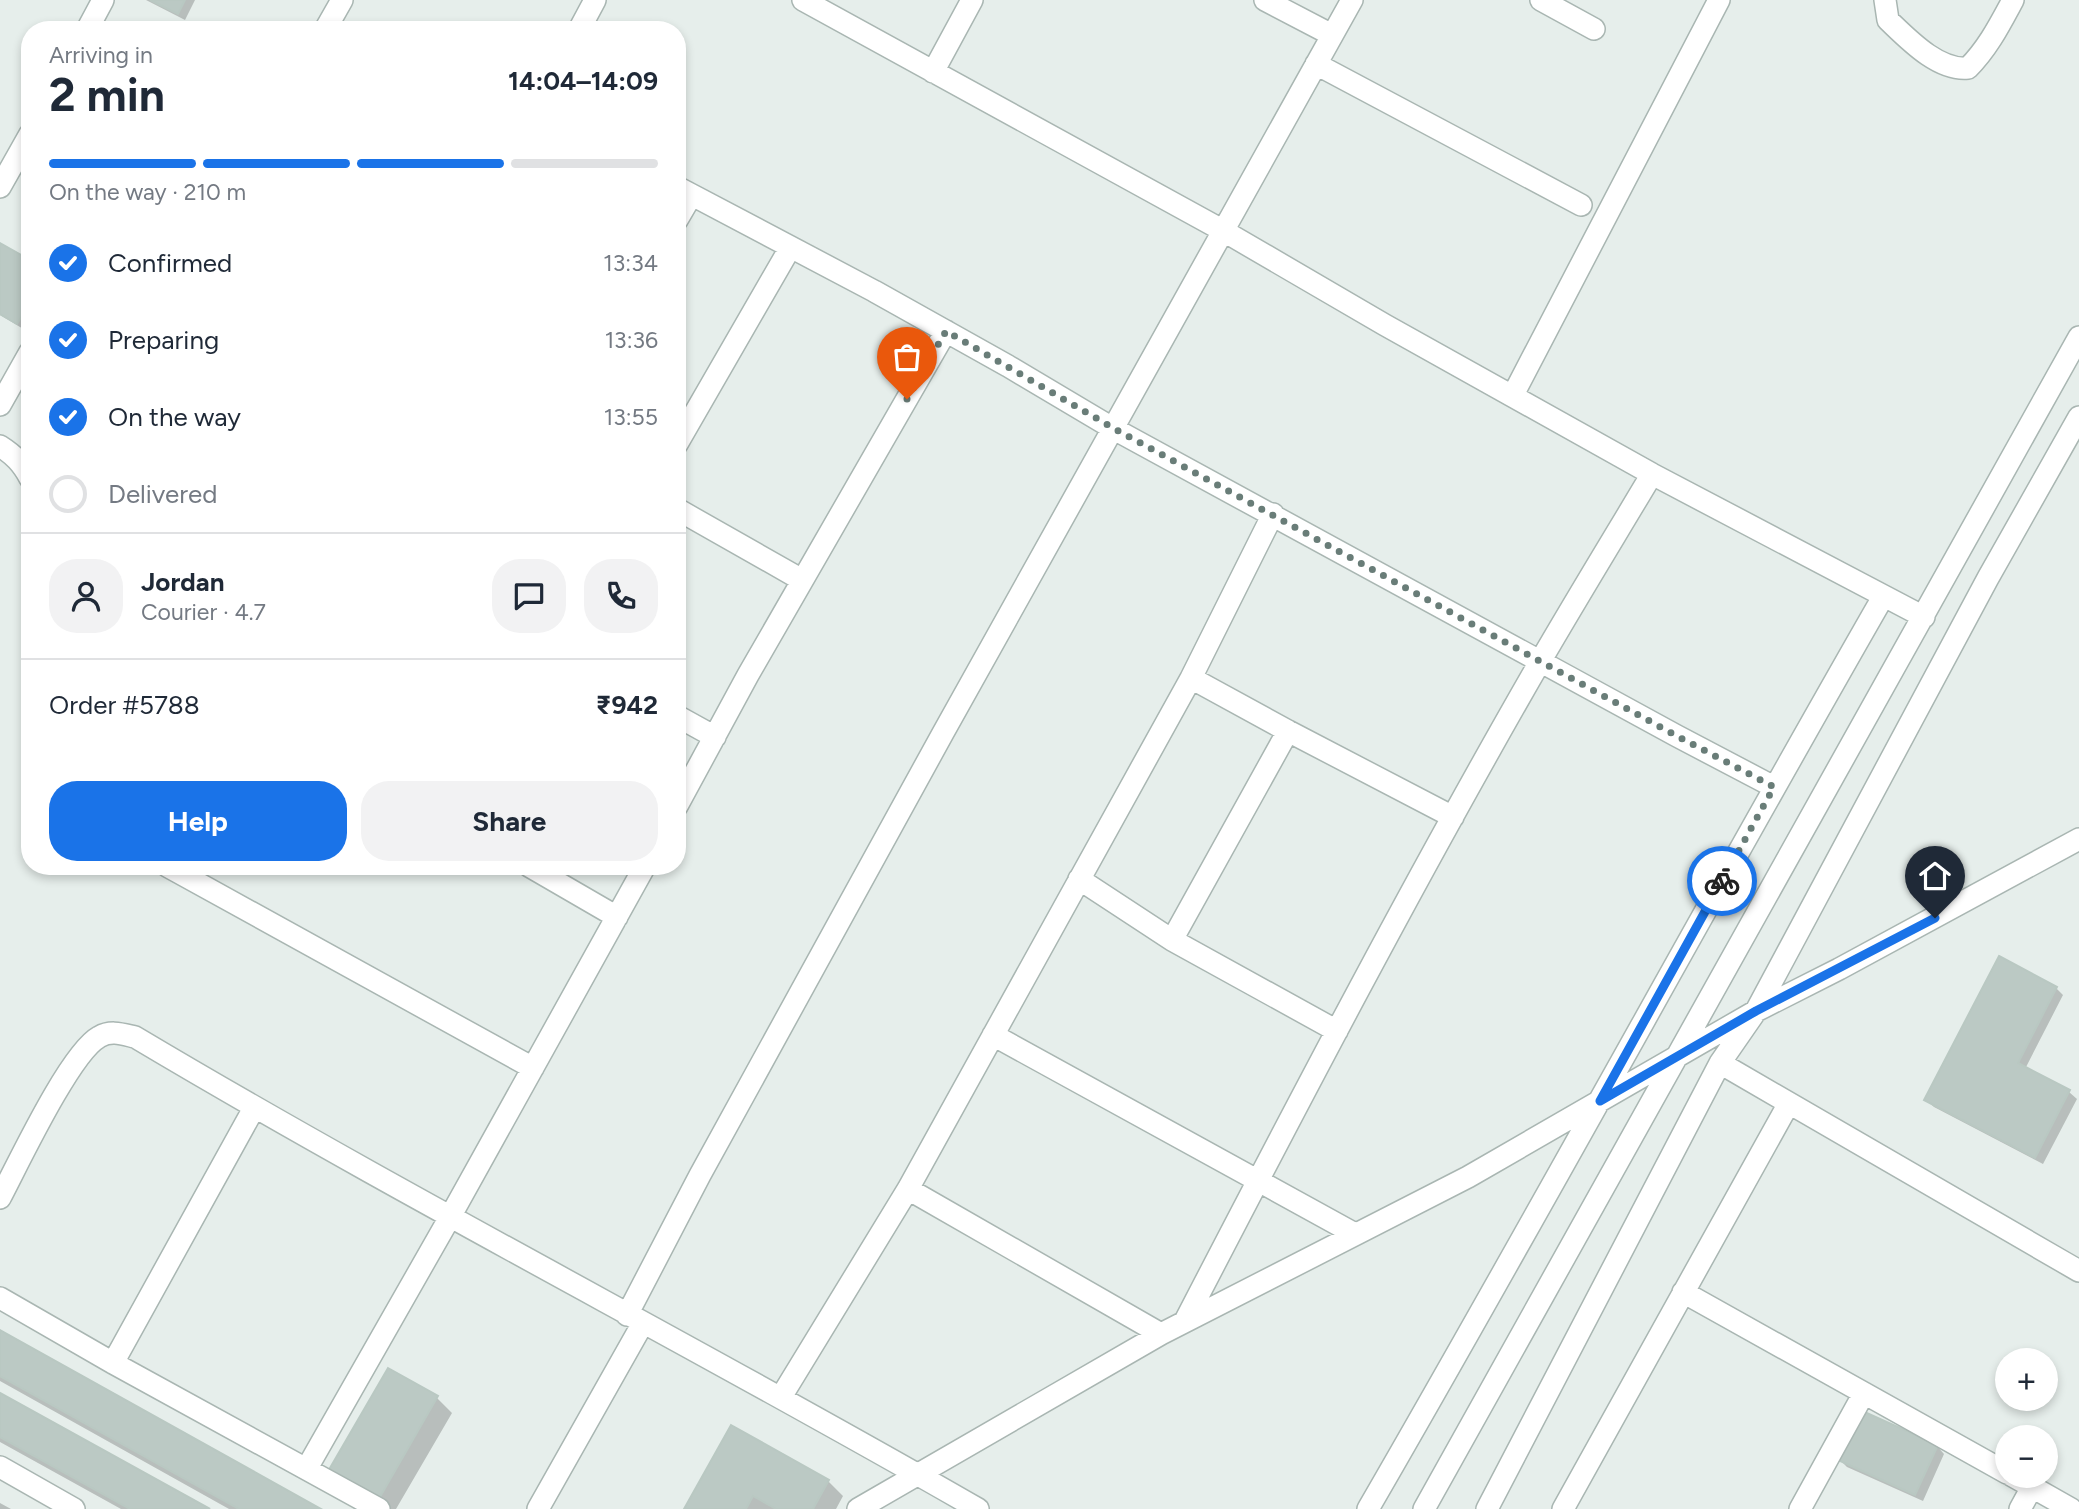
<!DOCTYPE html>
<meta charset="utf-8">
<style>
:root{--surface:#fff;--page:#f2f2f3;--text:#1f2937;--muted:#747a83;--line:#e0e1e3;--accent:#1a73e8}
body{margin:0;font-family:Figtree,sans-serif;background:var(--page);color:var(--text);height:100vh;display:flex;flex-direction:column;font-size:26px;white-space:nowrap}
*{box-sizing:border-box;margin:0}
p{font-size:23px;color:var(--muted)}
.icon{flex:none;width:38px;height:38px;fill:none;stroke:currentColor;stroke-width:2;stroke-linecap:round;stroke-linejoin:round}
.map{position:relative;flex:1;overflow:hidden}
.panel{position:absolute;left:21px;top:21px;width:665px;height:854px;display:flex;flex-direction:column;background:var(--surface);border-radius:28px;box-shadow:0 4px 10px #0003}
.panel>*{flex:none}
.fabs{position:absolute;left:1995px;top:1348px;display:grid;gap:14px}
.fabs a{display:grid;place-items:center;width:63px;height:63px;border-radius:50%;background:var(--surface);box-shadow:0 4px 10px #0003;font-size:35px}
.pin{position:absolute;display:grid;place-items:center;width:60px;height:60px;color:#fff;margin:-72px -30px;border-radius:50% 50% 50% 0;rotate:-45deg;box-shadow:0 0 7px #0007}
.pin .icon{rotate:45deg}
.courier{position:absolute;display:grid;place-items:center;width:70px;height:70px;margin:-35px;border:5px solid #1a73e8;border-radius:50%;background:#fff;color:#222;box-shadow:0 2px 9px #0007}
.headline em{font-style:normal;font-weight:700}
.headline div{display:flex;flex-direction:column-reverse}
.headline{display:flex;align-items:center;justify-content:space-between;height:119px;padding:0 28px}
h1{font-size:46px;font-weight:700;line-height:52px}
.bar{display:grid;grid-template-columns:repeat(4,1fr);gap:10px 7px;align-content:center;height:84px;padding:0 28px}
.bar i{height:9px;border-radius:5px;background:var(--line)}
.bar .current{background:var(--accent)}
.bar p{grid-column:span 4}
.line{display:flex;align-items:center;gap:18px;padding:0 28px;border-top:2px solid var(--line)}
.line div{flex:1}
.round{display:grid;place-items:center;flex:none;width:74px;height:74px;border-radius:28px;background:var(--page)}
ol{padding:0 28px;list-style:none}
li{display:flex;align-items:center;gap:21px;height:77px}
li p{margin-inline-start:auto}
li .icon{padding:7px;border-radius:50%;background:var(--accent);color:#fff;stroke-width:4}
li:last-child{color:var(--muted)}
li i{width:38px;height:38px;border:4px solid var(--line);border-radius:50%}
.primary-button{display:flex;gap:14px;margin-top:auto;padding:14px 28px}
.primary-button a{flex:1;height:80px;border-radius:28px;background:var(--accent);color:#fff;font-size:28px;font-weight:700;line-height:80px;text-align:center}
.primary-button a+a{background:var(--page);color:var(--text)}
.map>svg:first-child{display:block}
</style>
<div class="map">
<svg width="2079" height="1509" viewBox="0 0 2079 1509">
<rect width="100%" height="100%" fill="#e6eeeb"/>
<path fill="#0003" d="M146,0H195L185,20Z
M0,245L30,262V322L25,330L0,315Z
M2056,988L2063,995L2025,1069L2069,1092L2077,1099L2043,1164L1934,1107L1926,1100Z
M0,1332L317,1509H229L0,1381Z
M0,1395L206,1509H121L0,1442Z
M437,1398L452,1413L396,1509H376L343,1490Z
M1937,1446L1944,1454L1923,1501L1847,1467L1840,1460Z
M828,1481L843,1496L836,1509H686Z
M0,1503L11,1509H0Z"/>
<path fill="#bbc9c4" stroke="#b9c8c2" stroke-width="2" d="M150,0H185L178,14Z
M0,243L30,260V303L17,324L0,314Z
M1999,956L2057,987L2018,1063L2070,1090L2035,1158L1924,1100Z
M0,1330L321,1509H239L0,1376Z
M388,1368L438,1396L376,1504L326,1475Z
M0,1393L210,1509H130L0,1437Z
M1860,1410L1938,1445L1915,1495L1838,1460Z
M731,1425L829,1480L813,1509H776L753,1496L746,1509H684Z"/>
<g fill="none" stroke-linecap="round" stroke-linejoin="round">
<g stroke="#a9b6b2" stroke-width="24">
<path id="minor" d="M803,0L1222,230L1385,325L1652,474L1924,617
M1265,0L1332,35
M1541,0L1594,29
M1885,0L1888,20C1908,39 1938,71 1968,68C1988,48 2000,24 2013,0
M87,30L103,0
M325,30L342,0
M579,30L595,0
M1316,64L1581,205
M933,72L972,0
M0,187L30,134
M677,187L874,291L1008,366L1114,429L1677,736L1774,787
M677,220L691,196
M1513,395L1719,0
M0,405L30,352
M677,444L790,248
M0,446C14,455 22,463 30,478
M677,509L802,580
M1191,678L1273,514
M677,716L715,737
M1288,731L1453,817
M677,806L748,675L946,331
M167,866L533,1068
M529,866L617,917
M1079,879L1172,940
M993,1035L1355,1234
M1720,1063L2079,1271
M908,1189L1161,1334
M0,1198C18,1164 70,1053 99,1037C111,1030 122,1034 135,1037C412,1202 699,1348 978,1509
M1683,1292L2007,1473
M0,1298L113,1363L379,1509
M627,1315L700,1175L943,733L1352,0
M1185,1321C1300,1099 1416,877 1541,660C1577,598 1615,536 1652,474
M113,1363L254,1108
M781,1397L908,1189L1191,678L1288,731L1172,940L1337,1031
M0,1467L74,1509
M307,1468L450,1217L645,866
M2011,1475L2071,1509
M538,1509L643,1323
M858,1509L1161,1334L1468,1177L1756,1011L1839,969L2079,839
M1368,1509C1543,1207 1709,900 1883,597
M1424,1509L2079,337
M1487,1509L1720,1063L1756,1011L1988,578L2079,417
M1563,1509L1789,1103
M1800,1509L1864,1393
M2020,1509L2032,1487"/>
</g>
<use href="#minor" stroke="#fff" stroke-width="21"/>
</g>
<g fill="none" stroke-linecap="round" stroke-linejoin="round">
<path stroke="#697d78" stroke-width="7" stroke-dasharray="0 12.6" d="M907,399L946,331L1115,429L1677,736L1774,787L1722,881"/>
<path stroke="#1a73e8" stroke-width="9" d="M1722,881L1600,1101L1756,1011L1935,918"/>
</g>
</svg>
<div class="fabs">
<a>+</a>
<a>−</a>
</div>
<div class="pin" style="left:907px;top:399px;background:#ea580c"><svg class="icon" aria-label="bag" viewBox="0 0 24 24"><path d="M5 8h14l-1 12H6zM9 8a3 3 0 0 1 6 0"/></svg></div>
<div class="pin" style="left:1935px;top:918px;background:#1f2937"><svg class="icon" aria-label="home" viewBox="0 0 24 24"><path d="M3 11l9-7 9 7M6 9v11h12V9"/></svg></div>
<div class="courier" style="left:1722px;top:881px"><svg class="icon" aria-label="bike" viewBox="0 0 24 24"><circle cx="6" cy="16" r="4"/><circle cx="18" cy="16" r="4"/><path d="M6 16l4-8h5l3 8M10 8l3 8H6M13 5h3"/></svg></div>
<section class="panel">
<div class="headline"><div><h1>2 min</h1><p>Arriving in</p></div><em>14:04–14:09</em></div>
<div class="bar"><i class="current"></i><i class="current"></i><i class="current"></i><i></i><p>On the way · 210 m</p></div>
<ol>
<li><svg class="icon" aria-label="check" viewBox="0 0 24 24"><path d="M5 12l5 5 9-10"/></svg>Confirmed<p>13:34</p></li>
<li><svg class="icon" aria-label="check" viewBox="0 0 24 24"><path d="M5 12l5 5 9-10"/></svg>Preparing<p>13:36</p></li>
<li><svg class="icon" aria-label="check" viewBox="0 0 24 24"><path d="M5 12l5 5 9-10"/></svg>On the way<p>13:55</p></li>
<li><i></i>Delivered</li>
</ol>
<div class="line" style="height:126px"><a class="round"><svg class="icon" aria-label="person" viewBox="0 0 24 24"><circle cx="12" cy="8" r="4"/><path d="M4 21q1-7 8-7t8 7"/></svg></a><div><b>Jordan</b><p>Courier · 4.7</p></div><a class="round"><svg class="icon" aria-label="chat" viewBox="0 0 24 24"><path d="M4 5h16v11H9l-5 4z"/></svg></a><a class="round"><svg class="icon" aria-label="phone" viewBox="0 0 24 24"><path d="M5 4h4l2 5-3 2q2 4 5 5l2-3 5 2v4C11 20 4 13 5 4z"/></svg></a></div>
<div class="line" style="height:91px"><div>Order #5788</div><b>₹942</b></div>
<div class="primary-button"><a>Help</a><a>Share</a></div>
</section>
</div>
